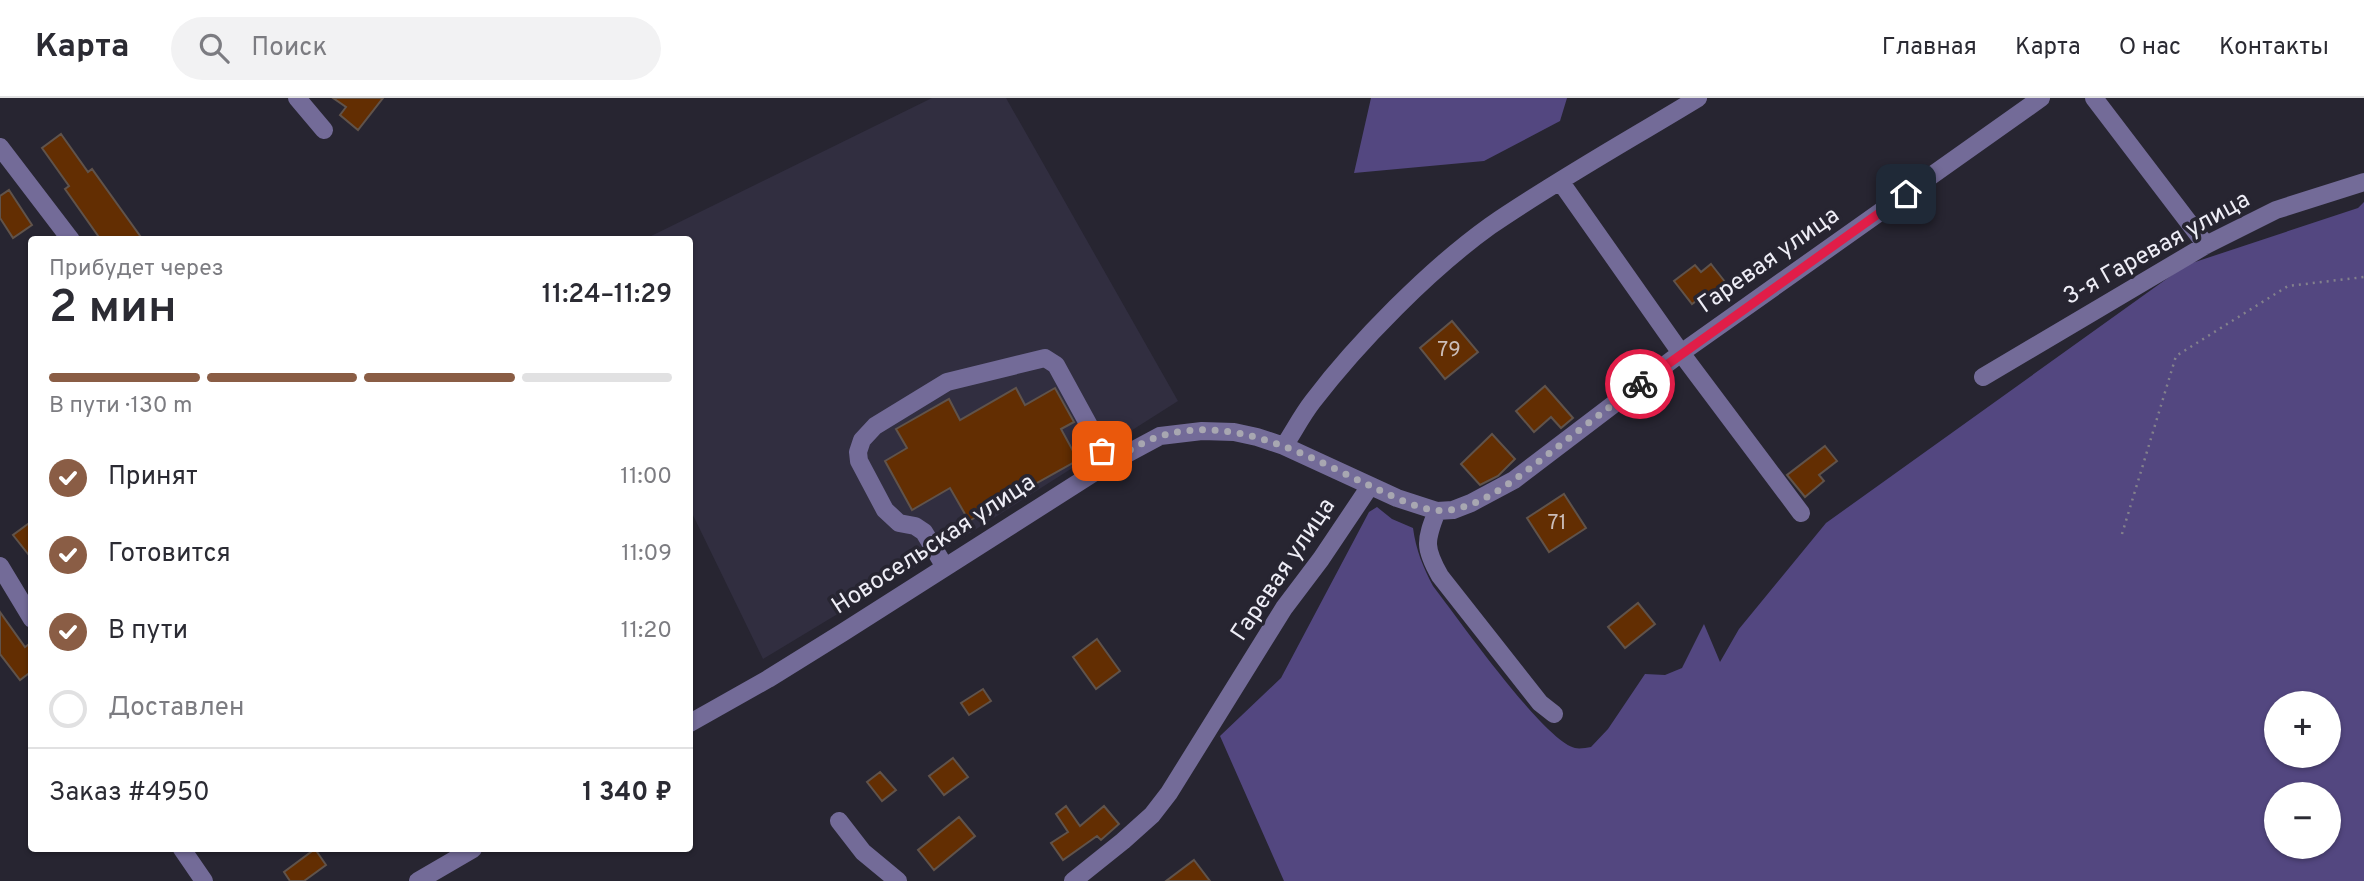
<!DOCTYPE html>
<html lang="ru">
<meta charset="utf-8">
<style>
:root{--surface:#fff;--page:#f2f2f3;--text:#2b2b33;--muted:#7c7c81;--line:#e1e1e2;--accent:#8a5d45}
body{margin:0;font-family:Overpass,sans-serif;background:var(--page);color:var(--text);height:100vh;display:flex;flex-direction:column;font-size:26px;white-space:nowrap}
*{box-sizing:border-box;margin:0}
p{font-size:23px;color:var(--muted)}
.icon{flex:none;width:38px;height:38px;fill:none;stroke:currentColor;stroke-width:2;stroke-linecap:round;stroke-linejoin:round}
.map{position:relative;flex:1;overflow:hidden}
.panel{position:absolute;left:28px;top:138px;width:665px;height:616px;display:flex;flex-direction:column;background:var(--surface);border-radius:7px;box-shadow:0 2px 5px #0004}
.panel>*{flex:none}
.buttons{position:absolute;left:2264px;top:593px;display:grid;gap:14px}
.buttons a{display:grid;place-items:center;width:77px;height:77px;border-radius:50%;background:var(--surface);box-shadow:0 2px 5px #0004;font-size:35px}
.pin{position:absolute;display:grid;place-items:center;width:60px;height:60px;color:#fff;margin:-30px;border-radius:14px;box-shadow:0 4px 10px #0006}
.courier{position:absolute;display:grid;place-items:center;width:70px;height:70px;margin:-35px;border:5px solid #e11d48;border-radius:50%;background:#fff;color:#222;box-shadow:0 2px 9px #0007}
.overview em{font-style:normal;font-weight:600}
.overview div{display:flex;flex-direction:column-reverse}
.overview{display:flex;align-items:center;justify-content:space-between;height:119px;padding:0 21px}
h1{font-size:46px;font-weight:600;line-height:52px}
.bar{display:grid;grid-template-columns:repeat(4,1fr);gap:10px 7px;align-content:center;height:84px;padding:0 21px}
.bar i{height:9px;border-radius:5px;background:var(--line)}
.bar .current{background:var(--accent)}
.bar p{grid-column:span 4}
.line{display:flex;align-items:center;gap:18px;padding:0 21px;border-top:2px solid var(--line)}
.line div{flex:1}
ol{padding:0 21px;list-style:none}
li{display:flex;align-items:center;gap:21px;height:77px}
li p{margin-inline-start:auto}
li .icon{padding:7px;border-radius:50%;background:var(--accent);color:#fff;stroke-width:4}
li:last-child{color:var(--muted)}
li i{width:38px;height:38px;border:4px solid var(--line);border-radius:50%}
header{display:flex;align-items:center;gap:42px;box-sizing:border-box;height:98px;padding:0 35px;background:var(--surface);border-bottom:2px solid var(--line)}
header strong{font-size:33px}
nav{display:flex;gap:38px;margin-inline-start:auto;font-size:24px}
.search{width:490px;height:63px;background:var(--page);display:flex;align-items:center;gap:18px;box-sizing:border-box;padding:0 24px;border-radius:38px;color:var(--muted);font-size:26px}
.map>svg:first-child{display:block}
</style>
<header>
<strong>Карта</strong>
<div class="search"><svg class="icon" aria-label="search" viewBox="0 0 24 24"><circle cx="10" cy="10" r="6"/><path d="M15 15l6 6"/></svg>Поиск</div>
<nav><a>Главная</a><a>Карта</a><a>О нас</a><a>Контакты</a></nav>
</header>
<div class="map">
<svg width="2364" height="783" viewBox="0 0 2364 783">
<rect width="100%" height="100%" fill="#272531"/>
<path fill="#312e40" d="M932,0H1006L1178,303L937,456L763,561L690,411V142H643Z"/>
<path fill="#534780" fill-rule="evenodd" d="M1371,0H1567L1560,23L1484,63L1354,75Z
M2364,104V783H1284L1220,638L1281,580L1369,414L1377,409L1392,421L1413,430C1416,452 1423,469 1433,488C1457,519 1544,643 1575,650C1579,651 1586,650 1591,649L1608,631L1645,576L1665,577L1682,570L1704,526L1720,564L1739,531L1826,425L2186,167L2358,110ZM2277,606H2329V658H2277ZM2277,696H2329V749H2277Z"/>
<path fill="#632e02" stroke="#60534b" stroke-width="2" d="M333,0H383L358,32L340,17L346,9Z
M61,36L88,74L92,71L143,142H101L65,91L69,88L42,50Z
M9,92L32,127L13,140L0,120V98Z
M1711,166L1733,194L1718,206L1708,194L1692,206L1674,183L1695,167L1701,174Z
M1452,223L1478,254L1445,281L1420,250Z
M1545,288L1573,320L1561,330L1551,319L1534,334L1516,313Z
M1016,290L1025,307L1055,290L1074,324L1061,331L1078,362L969,423L950,390L912,412L885,363L907,350L896,331L949,301L960,322Z
M1492,336L1515,361L1498,378L1480,387L1461,366Z
M1825,348L1837,363L1819,377L1824,383L1805,399L1787,377Z
M1564,396L1586,430L1549,454L1527,420Z
M32,423V461L13,437Z
M1638,505L1655,526L1625,550L1608,529Z
M0,514L25,549L32,544V573L20,582L0,556Z
M1097,541L1120,573L1096,591L1073,559Z
M983,591L991,603L969,617L961,605Z
M953,660L968,679L944,697L929,678Z
M880,674L896,692L882,703L867,684Z
M1066,708L1080,728L1104,708L1119,726L1101,742L1097,738L1063,762L1051,745L1068,734L1056,716Z
M959,719L975,738L934,772L918,752Z
M315,751L326,767L304,783H290L284,774Z
M1194,762L1210,783H1166Z"/>
<g fill="none" stroke-linecap="round" stroke-linejoin="round">
<path stroke="#83818c" stroke-width="2.5" stroke-dasharray="2 5" stroke-linecap="butt" d="M2122,436L2176,258L2288,188L2364,179"/>
<path stroke="#736b98" stroke-width="18" d="M297,0L324,32
M2094,0L2206,147
M0,49L71,142
M1560,83L1681,255L1801,415
M1983,279L2206,147L2276,112L2364,84
M1284,348C1294,333 1302,317 1313,303C1358,244 1430,171 1490,128C1557,82 1629,42 1698,0
M1437,413C1425,443 1424,450 1440,478L1540,605L1554,616
M0,468L32,521
M945,469L924,434L915,428L899,425L885,412L859,363L858,354L862,342L875,328L947,284L1045,260L1056,267L1109,364
M690,625L768,581L842,535L1106,367L1160,338L1202,333L1234,334L1257,339L1284,348L1397,400L1437,413L1453,412L1471,405L1514,382L1681,255L2041,0
M839,723L863,754L898,783
M182,751L204,783
M418,783L473,751
M1073,783L1123,743L1152,717L1169,695L1284,510L1321,461L1370,388"/>
</g>
<g fill="none" stroke-linecap="round" stroke-linejoin="round">
<path stroke="#a8a7b1" stroke-width="7" stroke-dasharray="0 12.6" d="M1102,353L1109,364C1125,355 1143,343 1161,338C1238,315 1312,361 1379,392C1400,401 1426,416 1450,412C1489,406 1524,374 1555,351C1583,329 1611,308 1640,286"/>
<path stroke="#e11d48" stroke-width="9" d="M1640,286L1906,96"/>
</g>
<g text-anchor="middle" dominant-baseline="central" stroke-width="7" stroke-linejoin="round" paint-order="stroke">
<g font-size="21" fill="#cbbdb9">
<text x="1449" y="252">79</text>
<text x="1557" y="425">71</text>
</g>
<g font-size="24" fill="#eeedf6" stroke="#272531">
<text transform="translate(2157 151) rotate(-29)">3-я Гаревая улица</text>
<text transform="translate(1769 163) rotate(-35)">Гаревая улица</text>
<text transform="translate(934 447) rotate(-33)">Новосельская улица</text>
<text transform="translate(1284 472) rotate(-56)">Гаревая улица</text>
</g>
</g>
</svg>
<div class="buttons">
<a>+</a>
<a>−</a>
</div>
<div class="pin" style="left:1102px;top:353px;background:#ea580c"><svg class="icon" aria-label="bag" viewBox="0 0 24 24"><path d="M5 8h14l-1 12H6zM9 8a3 3 0 0 1 6 0"/></svg></div>
<div class="pin" style="left:1906px;top:96px;background:#1f2937"><svg class="icon" aria-label="home" viewBox="0 0 24 24"><path d="M3 11l9-7 9 7M6 9v11h12V9"/></svg></div>
<div class="courier" style="left:1640px;top:286px"><svg class="icon" aria-label="bike" viewBox="0 0 24 24"><circle cx="6" cy="16" r="4"/><circle cx="18" cy="16" r="4"/><path d="M6 16l4-8h5l3 8M10 8l3 8H6M13 5h3"/></svg></div>
<section class="panel">
<div class="overview"><div><h1>2 мин</h1><p>Прибудет через</p></div><em>11:24–11:29</em></div>
<div class="bar"><i class="current"></i><i class="current"></i><i class="current"></i><i></i><p>В пути · 130 m</p></div>
<ol>
<li><svg class="icon" aria-label="check" viewBox="0 0 24 24"><path d="M5 12l5 5 9-10"/></svg>Принят<p>11:00</p></li>
<li><svg class="icon" aria-label="check" viewBox="0 0 24 24"><path d="M5 12l5 5 9-10"/></svg>Готовится<p>11:09</p></li>
<li><svg class="icon" aria-label="check" viewBox="0 0 24 24"><path d="M5 12l5 5 9-10"/></svg>В пути<p>11:20</p></li>
<li><i></i>Доставлен</li>
</ol>
<div class="line" style="height:91px"><div>Заказ #4950</div><b>1 340 ₽</b></div>
</section>
</div>
